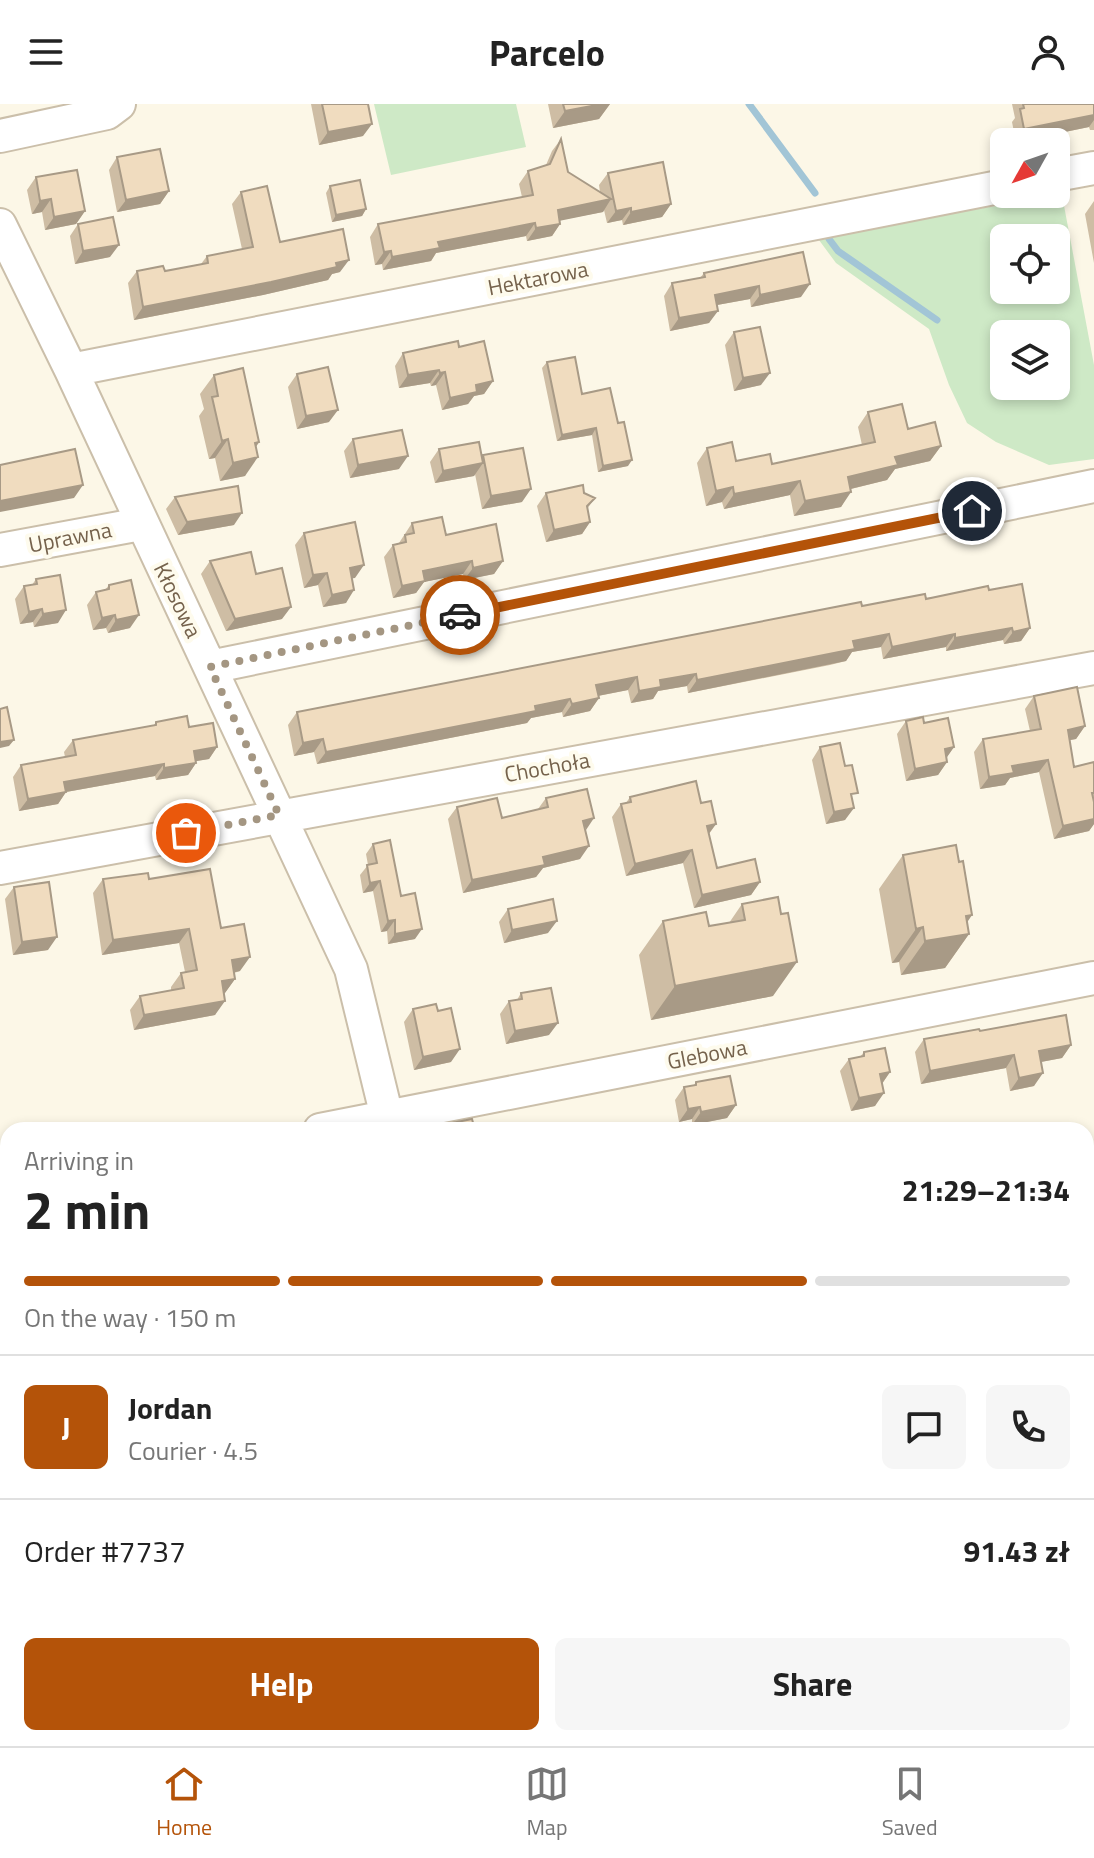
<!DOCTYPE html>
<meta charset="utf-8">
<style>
:root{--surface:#fff;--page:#f6f6f6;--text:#222;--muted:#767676;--line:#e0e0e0;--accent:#b45309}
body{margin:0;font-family:"Titillium Web",sans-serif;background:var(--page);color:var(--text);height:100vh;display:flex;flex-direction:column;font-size:30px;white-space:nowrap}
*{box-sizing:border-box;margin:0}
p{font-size:26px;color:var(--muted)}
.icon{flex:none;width:44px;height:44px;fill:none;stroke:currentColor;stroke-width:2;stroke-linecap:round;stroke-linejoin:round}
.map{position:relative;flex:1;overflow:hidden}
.side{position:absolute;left:0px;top:1018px;width:1094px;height:624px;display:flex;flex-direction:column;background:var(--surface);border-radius:24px 24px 0 0;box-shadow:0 4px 12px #0003}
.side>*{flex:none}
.needle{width:52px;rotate:230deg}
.fabs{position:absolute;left:990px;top:24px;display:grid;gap:16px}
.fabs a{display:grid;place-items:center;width:80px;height:80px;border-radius:12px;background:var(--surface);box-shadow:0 4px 12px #0003;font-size:40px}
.pin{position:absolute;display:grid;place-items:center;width:68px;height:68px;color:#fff;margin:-34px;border:4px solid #fff;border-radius:50%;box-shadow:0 2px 8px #0007}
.courier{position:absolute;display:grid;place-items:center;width:80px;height:80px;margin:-40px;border:6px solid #b45309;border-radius:50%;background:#fff;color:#222;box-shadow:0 2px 10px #0007}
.summary em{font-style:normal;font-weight:700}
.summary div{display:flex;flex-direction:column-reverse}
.summary{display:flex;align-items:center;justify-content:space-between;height:136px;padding:0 24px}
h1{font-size:52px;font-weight:700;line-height:60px}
.bar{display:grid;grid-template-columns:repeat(4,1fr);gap:12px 8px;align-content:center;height:96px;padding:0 24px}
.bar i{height:10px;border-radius:6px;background:var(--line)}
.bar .on{background:var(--accent)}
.bar p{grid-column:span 4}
.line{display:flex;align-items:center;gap:20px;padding:0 24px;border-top:2px solid var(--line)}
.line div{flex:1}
.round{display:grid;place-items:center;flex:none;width:84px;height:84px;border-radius:12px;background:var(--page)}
.button{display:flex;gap:16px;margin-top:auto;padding:16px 24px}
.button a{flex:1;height:92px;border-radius:12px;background:var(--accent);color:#fff;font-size:32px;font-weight:700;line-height:92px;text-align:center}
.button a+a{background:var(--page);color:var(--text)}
header{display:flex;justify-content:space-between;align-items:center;height:104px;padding:0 24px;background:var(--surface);font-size:36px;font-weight:700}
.tab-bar{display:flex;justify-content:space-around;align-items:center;height:112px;border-top:2px solid var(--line);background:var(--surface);font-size:22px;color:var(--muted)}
.tab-bar a{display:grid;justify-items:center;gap:4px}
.tab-bar .on{color:var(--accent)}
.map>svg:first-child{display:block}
</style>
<header><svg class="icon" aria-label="menu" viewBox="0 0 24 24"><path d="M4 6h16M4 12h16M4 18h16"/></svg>Parcelo<svg class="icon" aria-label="person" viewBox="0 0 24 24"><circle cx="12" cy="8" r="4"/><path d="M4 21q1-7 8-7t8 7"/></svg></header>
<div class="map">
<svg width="1094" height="1642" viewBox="0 0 1094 1642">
<rect width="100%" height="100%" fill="#fcf7e7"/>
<path fill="#cee9c6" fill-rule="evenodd" d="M374,0H516L526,43L391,71Z
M1062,91L1094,261V355L1049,361L996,338L967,319L949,281L929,225L836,159L816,132ZM1004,134H1056V186H1004ZM1004,230H1056V282H1004Z
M8,1632L679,1634L683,1642H0V1634Z"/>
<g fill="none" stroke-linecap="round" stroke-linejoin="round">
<path stroke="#a2c5d6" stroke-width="7" d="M749,0L815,89
M829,135L838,147L937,216"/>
<g stroke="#cbbfaa" stroke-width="36">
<path id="minor" d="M0,32L107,9L119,0
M1056,71L1094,64
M0,121L71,266L351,865L387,1013
M71,266L1004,82
M0,446L141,420
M210,563L1094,382
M0,764L1094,564
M320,1026L1094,874
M0,1087L8,1085
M1086,1189L1094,1188
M0,1397L8,1396
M1086,1423L1094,1421
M1086,1591L1094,1590
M868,1642L877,1634"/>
</g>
<use href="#minor" stroke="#fff" stroke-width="32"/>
</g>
<path fill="#cebda4" d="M311,0H368L363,32L319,41Z
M548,0H610L599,15L553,24Z
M1012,0H1094V26H1090L1089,23L1016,38L1012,18L1015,14Z
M561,35L568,68L600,88L599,81L608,69L671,100L662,113L623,121L622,116L607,119L604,106L603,108L560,116V120L552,132L527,137L526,132L436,149L431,157L383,166L382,160L375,161L370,133L378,120L522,93L519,80L528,67L546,61L552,47Z
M117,53L169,87L160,100L117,108L109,66Z
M36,73L85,107L76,120L45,126L42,108L32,110L27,86Z
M330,82L366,105L362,112L332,118L326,89Z
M241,88L280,138L340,168L332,170L328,176L263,191L134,216L128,179L137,167H165L201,160L207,152L242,145L232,100Z
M1094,97V159L1085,110Z
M78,120L110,153L75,160L70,132Z
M704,169L801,193L751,203L750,195L717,201L709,219L670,227L664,192L672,179L700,174Z
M734,228L761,281L734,287L725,241Z
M459,243L493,277L484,290L474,292L468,300L442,306L436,281L431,282L430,279L399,284L395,262L403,249Z
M547,258L582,290L628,362L598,368L592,331L557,337L542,264Z
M297,270L329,318L297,325L288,283Z
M214,271L259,338L256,343L245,372L220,377L215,354L209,355L199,312L204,305L200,290Z
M868,308L908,325L941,342L930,357L895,365L887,376L851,385L841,403L794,412L790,391L724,405L722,398L706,402L697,359L707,344L736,357L772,360L862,341L858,323Z
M353,335L399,365L350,374L344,347Z
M439,345L482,353L522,398L482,405L475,370L474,372L435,379L430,358Z
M546,389H584L595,394L587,405L590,418L582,430L546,438L537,402Z
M175,393L234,421L178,431L166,405Z
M412,419L446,431L503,457L494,470L464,476L463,470L424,478L416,489L393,494L384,453L393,441L399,439Z
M304,429L355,474H352L346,499L323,503L318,481L304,484L295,441Z
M210,457L256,470L282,515L226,527L201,470Z
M36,475L58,519L34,523L33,518L20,520L15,495L24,482L32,481Z
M109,481L130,524L108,529L106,524L93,526L87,501L96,488L105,486Z
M989,486L1030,524L1021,537L1004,540L1003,536L946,547V543L883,555L881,543L852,548L846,557L830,561L688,589L687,582L658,587L653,595L631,599L628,586L598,592L599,594L590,607L563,613L562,608L531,614L527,619L317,660L314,648L294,652L288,621L297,608L862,502Z
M1034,592L1085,622L1076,635L1070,636L1074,663L1094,658V720L1089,727L1054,735L1039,668L1010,674L1005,681L980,685L974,648L983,635L1030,627L1025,605Z
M906,617L924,619L954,643L946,654L947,658L938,671L906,677L897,630Z
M156,618L189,623L217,643L209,655L196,657V659L188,671L156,676L155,672L66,688L58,700L19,707L13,673L21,661L65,653L64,648L73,636L154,621Z
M820,643L852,696L845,716L826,720L812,656Z
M630,693L701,699L716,720L709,730L717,764L760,778L751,791L694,804L683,759L626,772L612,713L621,700L626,699Z
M546,694L585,726L580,755L543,764L536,773L463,789L448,715L457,703L502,714L538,705Z
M373,740L401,792L415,835L388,840L387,827L381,828L373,787L363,789L360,771L368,761L366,750Z
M903,751L967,818L969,830L945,864L901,871L899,858L892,859L879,785Z
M103,775H149L221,824L240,867L234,869L235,875L224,890L215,911L134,926L130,906L140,892L171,886V883L181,869L185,868L179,839L102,851L93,789Z
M14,783L48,846L13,851L5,795Z
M742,800L781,810L773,892L651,916L639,851L663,817L709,822L729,819Z
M508,805L548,829L504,839L499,818Z
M521,889L549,931L506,940L500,910L509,897L517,896Z
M413,905L438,907L451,958L414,966L404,918Z
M980,927L1071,941L1062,954L1041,958L1034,982L1010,987L1006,964L921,980L915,948L924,935Z
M864,948L890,968L882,980L875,1002L851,1007L840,967L849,955L860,953Z
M696,978L736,1001L727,1014L692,1021V1015L679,1018L675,996L684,983L694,981Z
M8,1115V1170L4,1171L0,1147V1117Z
M1,1226L8,1250L0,1251V1227Z
M5,1517H8V1634L2,1636L0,1627V1581L2,1579L5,1578L0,1552V1524Z
M1058,1634H1085L1086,1639L1094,1642H1052Z"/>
<path fill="#a89a86" d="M602,0H610L599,15L553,24L565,7Z
M1094,11V16L1089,23L1016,38L1024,25Z
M372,20L363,32L319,41L328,28Z
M169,87L160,100L117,108L126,96Z
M51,95L42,108L32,110L40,97Z
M611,95L603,108L549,119L558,106Z
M671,100L662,113L623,121L631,108Z
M631,104L622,116L607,119L616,107Z
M366,105L362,112L332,118L336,111Z
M85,107L76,120L45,126L54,113Z
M535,119L526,132L436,149L431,157L383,166L392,153L438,138Z
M560,120L552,132L527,137L536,124Z
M119,141L110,153L75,160L83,147Z
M391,147L382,160L375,161L384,148Z
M349,156L340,168L332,170L328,176L263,191L134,216L143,203Z
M810,180L801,193L751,203L760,191Z
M759,182L750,195L706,203L715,191Z
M718,207L709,219L670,227L679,214Z
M439,266L430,279L399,284L408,271Z
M445,268L436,281L431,282L440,269Z
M770,269L761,281L734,287L743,274Z
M493,277L484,290L474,292L468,300L442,306L450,294L476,281Z
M338,306L329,318L297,325L306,312Z
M596,324L592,331L557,337L562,331Z
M228,335L215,354L209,355L222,337Z
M259,338L247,356L258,353L245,372L220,377L233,359L255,339Z
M941,342L930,357L895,365L887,376L838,388L848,373L895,353Z
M408,352L399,365L350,374L358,361Z
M632,356L628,362L598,368L603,362Z
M483,359L474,372L435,379L443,367Z
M800,377L790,391L724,405L734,390Z
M83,381L74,394L0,408V397Z
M733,383L722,398L706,402L716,387Z
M531,385L522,398L482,405L491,392Z
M851,388L841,403L794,412L805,397Z
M242,409L234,421L178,431L187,418Z
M590,418L582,430L546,438L554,426Z
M472,457L463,470L424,478L416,489L393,494L402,482L423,467Z
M503,457L494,470L464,476L473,464Z
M364,461L355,474L341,476L350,464Z
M327,469L318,481L304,484L313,471Z
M354,486L346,499L323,503L332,491Z
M291,503L282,515L226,527L235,515Z
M42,505L33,518L20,520L29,508Z
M66,506L58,519L34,523L43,510Z
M115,511L106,524L93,526L102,514Z
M139,511L130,524L108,529L116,516Z
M1012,524L1003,536L946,547L955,534Z
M1030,524L1021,537L1004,540L1013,528Z
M889,530L881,543L852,548L846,557L688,589L697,576L853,537Z
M955,530L946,543L883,555L892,543Z
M696,570L687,582L658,587L653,595L631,599L639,587L660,576Z
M637,573L628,586L587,594L596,581Z
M599,594L590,607L563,613L572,600Z
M570,595L562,608L531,614L527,619L317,660L326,648Z
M1085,622L1076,635L1059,638L1068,626Z
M323,635L314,648L294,652L303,639Z
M14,636L9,642L0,644V638Z
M217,643L209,655L185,659L194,647Z
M954,643L945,656V645Z
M1048,656L1039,668L1010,674L1005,681L980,685L989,673L1012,662Z
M947,658L938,671L906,677L915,665Z
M196,659L188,671L156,676L164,664Z
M164,660L155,672L66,688L58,700L19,707L28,695L64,678Z
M854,704L845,716L826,720L834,708Z
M594,714L586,726L583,717Z
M1094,715V720L1089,727L1054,735L1063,722Z
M716,720L707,732V722Z
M589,742L580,755L543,764L536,773L463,789L472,776L543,753Z
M692,746L683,759L626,772L635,760Z
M380,777L373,787L363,789L370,779Z
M760,778L751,791L694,804L702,791Z
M972,811L958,832L969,830L945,864L901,871L925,837L966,812Z
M395,816L387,827L381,828L388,817Z
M557,817L548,829L504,839L512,826Z
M923,823L899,858L892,859L916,825Z
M189,825L179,839L102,851L113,836Z
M422,825L415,835L388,840L395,830Z
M57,833L48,846L13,851L22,838Z
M250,853L240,867L222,871L232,856Z
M797,858L773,892L651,916L675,882Z
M235,875L225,889L212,892L222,877Z
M225,897L215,911L134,926L144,911Z
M558,919L549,931L506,940L515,927Z
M1071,941L1062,954L1030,960L1039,947Z
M460,945L451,958L414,966L423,953Z
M1014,951L1006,964L921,980L930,967Z
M890,968L881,981L880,970Z
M1043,969L1034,982L1010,987L1019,974Z
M884,989L875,1002L851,1007L859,994Z
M736,1001L727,1014L692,1021L701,1008Z
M700,1003L692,1015L679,1018L688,1005Z
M8,1133L0,1145V1135Z
M1094,1135V1146L1086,1148V1137Z
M8,1244V1250L0,1251L4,1245Z
M8,1627V1634H10L2,1636Z"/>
<path fill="#f0dcbf" stroke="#a89a86" stroke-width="2" d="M322,0H368L372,20L328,28Z
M563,0H602L565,7Z
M1023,0H1094V11L1024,25L1020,5L1024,4Z
M561,35L568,68L611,95L558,106L560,120L536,124L535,119L438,138L440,144L392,153L391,147L384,148L378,120L533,91L528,67L550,60Z
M160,45L169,87L126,96L117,53Z
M663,58L671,100L631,108V104L616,107L608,69Z
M77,66L85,107L54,113L51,95L40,97L36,73Z
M360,76L366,105L336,111L330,82Z
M267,82L280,138L343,125L349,156L336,159L337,163L271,178L143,203L137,167L163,162L165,167L208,159L207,152L253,143L241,88Z
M113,113L119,141L83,147L78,120Z
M803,148L810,180L760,191L759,182L715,191L718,207L679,214L672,179L705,173L704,169Z
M760,223L770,269L743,274L734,228Z
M458,237L459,243L484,237L493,277L476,281L477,288L450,294L445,268L440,269L439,266L408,271L403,249Z
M575,253L582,290L610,284L618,319L624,318L632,356L603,362L596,324L562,331L547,258Z
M328,263L338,306L306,312L297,270Z
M243,264L259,338L255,339L258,353L233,359L228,335L222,337L212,293L218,292L214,271Z
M902,300L908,325L935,318L941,342L895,353L898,361L848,373L851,388L805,397L800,377L734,390L733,383L716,387L707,344L732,338L736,357L770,350L772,360L875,338L868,308Z
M402,326L408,352L358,361L353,335Z
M479,338L483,359L443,367L439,345Z
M523,344L531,385L491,392L483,351Z
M75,345L83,381L0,397V361Z
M583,381L584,389L595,394L587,402L590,418L554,426L546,389Z
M238,382L242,409L187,418L175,393Z
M442,413L446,431L496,420L503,457L473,464L472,457L423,467L425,477L402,482L393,441L406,438L405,431L414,429L412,419Z
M355,418L364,461L350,464L354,486L332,491L327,469L313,471L304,429Z
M251,448L256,470L282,464L291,503L235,515L210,457Z
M60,471L66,506L43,510L42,505L29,508L24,482L37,480L36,475Z
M131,476L139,511L116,516L115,511L102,514L96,488L109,485V481Z
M1022,480L1030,524L1013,528L1012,524L955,534V530L892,543L889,530L853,537L855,545L839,548L697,576L696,570L660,576L661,583L639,587L637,573L596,581L599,594L572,600L570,595L535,602L536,607L326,648L323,635L303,639L297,608L861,498L862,502L925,490L926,495L988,482L989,486Z
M1077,583L1085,622L1068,626L1074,663L1094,658V689H1092L1094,698V715L1063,722L1048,656L1012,662L1014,669L989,673L983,635L1041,625L1034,592Z
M7,603L14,636L0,638V605Z
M187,612L189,623L213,619L217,643L194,647L196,659L164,664V660L64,678L66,688L28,695L21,661L76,651L73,636L156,621V618Z
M923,613L924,619L948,614L954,643L945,645L947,658L915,665L906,617Z
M840,639L845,662L852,661L858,689L851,690L854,704L834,708L820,643Z
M696,677L701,699L711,697L716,720L707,722L717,764L755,755L760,778L702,791L692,746L635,760L621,700L631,698L630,693Z
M587,685L594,714L583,717L589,742L543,753L545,761L472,776L457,703L497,694L502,714L548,703L546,694Z
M390,736L401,792L415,789L422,825L395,830V816L388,817L380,777L370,779L367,761L377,759L373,740Z
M956,741L959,758L963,757L972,811L966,812L969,830L925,837L923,823L916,825L903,751Z
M210,765L221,824L244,820L250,853L232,856L235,875L222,877L225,897L144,911L140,892L184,884L181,869L197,866L189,825L113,836L103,775L148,769L149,775Z
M49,778L57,833L22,838L14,783Z
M778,793L781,810L788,809L797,858L675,882L663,817L706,808L709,822L745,816L742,800Z
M553,795L557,817L512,826L508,805Z
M551,884L558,919L515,927L509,897L522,895L521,889Z
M436,900L438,907L451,904L460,945L423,953L413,905Z
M1066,911L1071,941L1039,947L1043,969L1019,974L1014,951L930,967L924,935L979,925L980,927Z
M885,944L890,968L880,970L884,989L859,994L849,955L864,952V948Z
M730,972L736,1001L701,1008L700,1003L688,1005L684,983L696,981V978Z
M472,1015L475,1026H449L447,1020Z
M580,1020L581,1026H549Z
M1094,1097V1135L1086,1137V1099Z
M8,1115V1133L0,1135V1117Z
M8,1225V1244L4,1245L1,1226Z
M5,1517H8V1535Z
M8,1578V1610L2,1579Z
M1062,1634H1085L1086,1639L1093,1638L1094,1642H1064Z"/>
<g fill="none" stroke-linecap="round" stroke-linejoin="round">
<path stroke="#a49682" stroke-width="8" stroke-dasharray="0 14.4" d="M186,729L279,711L210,563L460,511"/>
<path stroke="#b45309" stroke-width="10" d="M460,511L972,407"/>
</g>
<g text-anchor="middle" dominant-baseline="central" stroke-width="8" stroke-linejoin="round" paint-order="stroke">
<g font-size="22" fill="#75624c" stroke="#fefbed">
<text transform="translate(538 174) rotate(-11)">Hektarowa</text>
<text transform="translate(70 433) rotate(-11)">Uprawna</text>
<text transform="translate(178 496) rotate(64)">Kłosowa</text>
<text transform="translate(547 663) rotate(-10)">Chochoła</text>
<text transform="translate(707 950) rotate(-11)">Glebowa</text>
</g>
</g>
</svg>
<div class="fabs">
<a><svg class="needle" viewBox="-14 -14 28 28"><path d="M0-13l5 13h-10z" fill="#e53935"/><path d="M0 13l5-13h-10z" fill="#767676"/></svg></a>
<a><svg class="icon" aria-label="locate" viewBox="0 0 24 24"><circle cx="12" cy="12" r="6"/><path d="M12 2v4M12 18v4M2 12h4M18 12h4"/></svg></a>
<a><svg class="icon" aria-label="layers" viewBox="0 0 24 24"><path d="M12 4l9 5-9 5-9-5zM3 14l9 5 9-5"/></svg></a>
</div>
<div class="pin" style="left:186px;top:729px;background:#ea580c"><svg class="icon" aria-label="bag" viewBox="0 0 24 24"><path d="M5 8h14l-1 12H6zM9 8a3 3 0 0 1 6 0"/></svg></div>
<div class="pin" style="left:972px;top:407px;background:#1f2937"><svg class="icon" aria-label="home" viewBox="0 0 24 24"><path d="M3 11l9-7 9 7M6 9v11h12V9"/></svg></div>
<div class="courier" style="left:460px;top:511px"><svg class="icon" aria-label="car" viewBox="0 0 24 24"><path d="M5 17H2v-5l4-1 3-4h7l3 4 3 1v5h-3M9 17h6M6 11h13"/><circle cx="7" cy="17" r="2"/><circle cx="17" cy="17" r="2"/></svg></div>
<section class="side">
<div class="summary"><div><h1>2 min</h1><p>Arriving in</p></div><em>21:29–21:34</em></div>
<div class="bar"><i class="on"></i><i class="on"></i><i class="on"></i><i></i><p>On the way · 150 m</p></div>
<div class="line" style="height:144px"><b class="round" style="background:var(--accent);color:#fff">J</b><div><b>Jordan</b><p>Courier · 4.5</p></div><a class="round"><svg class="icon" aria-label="chat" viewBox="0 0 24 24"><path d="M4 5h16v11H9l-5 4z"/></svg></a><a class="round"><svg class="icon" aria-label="phone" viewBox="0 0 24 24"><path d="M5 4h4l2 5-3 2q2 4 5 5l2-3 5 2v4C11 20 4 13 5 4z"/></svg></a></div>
<div class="line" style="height:104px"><div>Order #7737</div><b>91.43 zł</b></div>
<div class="button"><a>Help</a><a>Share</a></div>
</section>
</div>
<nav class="tab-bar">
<a class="on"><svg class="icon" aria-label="home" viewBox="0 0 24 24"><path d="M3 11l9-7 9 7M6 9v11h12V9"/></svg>Home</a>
<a><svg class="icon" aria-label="map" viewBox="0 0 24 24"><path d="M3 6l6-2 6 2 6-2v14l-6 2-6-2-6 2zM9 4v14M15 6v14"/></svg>Map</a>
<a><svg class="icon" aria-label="saved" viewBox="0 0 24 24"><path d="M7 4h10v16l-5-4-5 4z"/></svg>Saved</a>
</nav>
